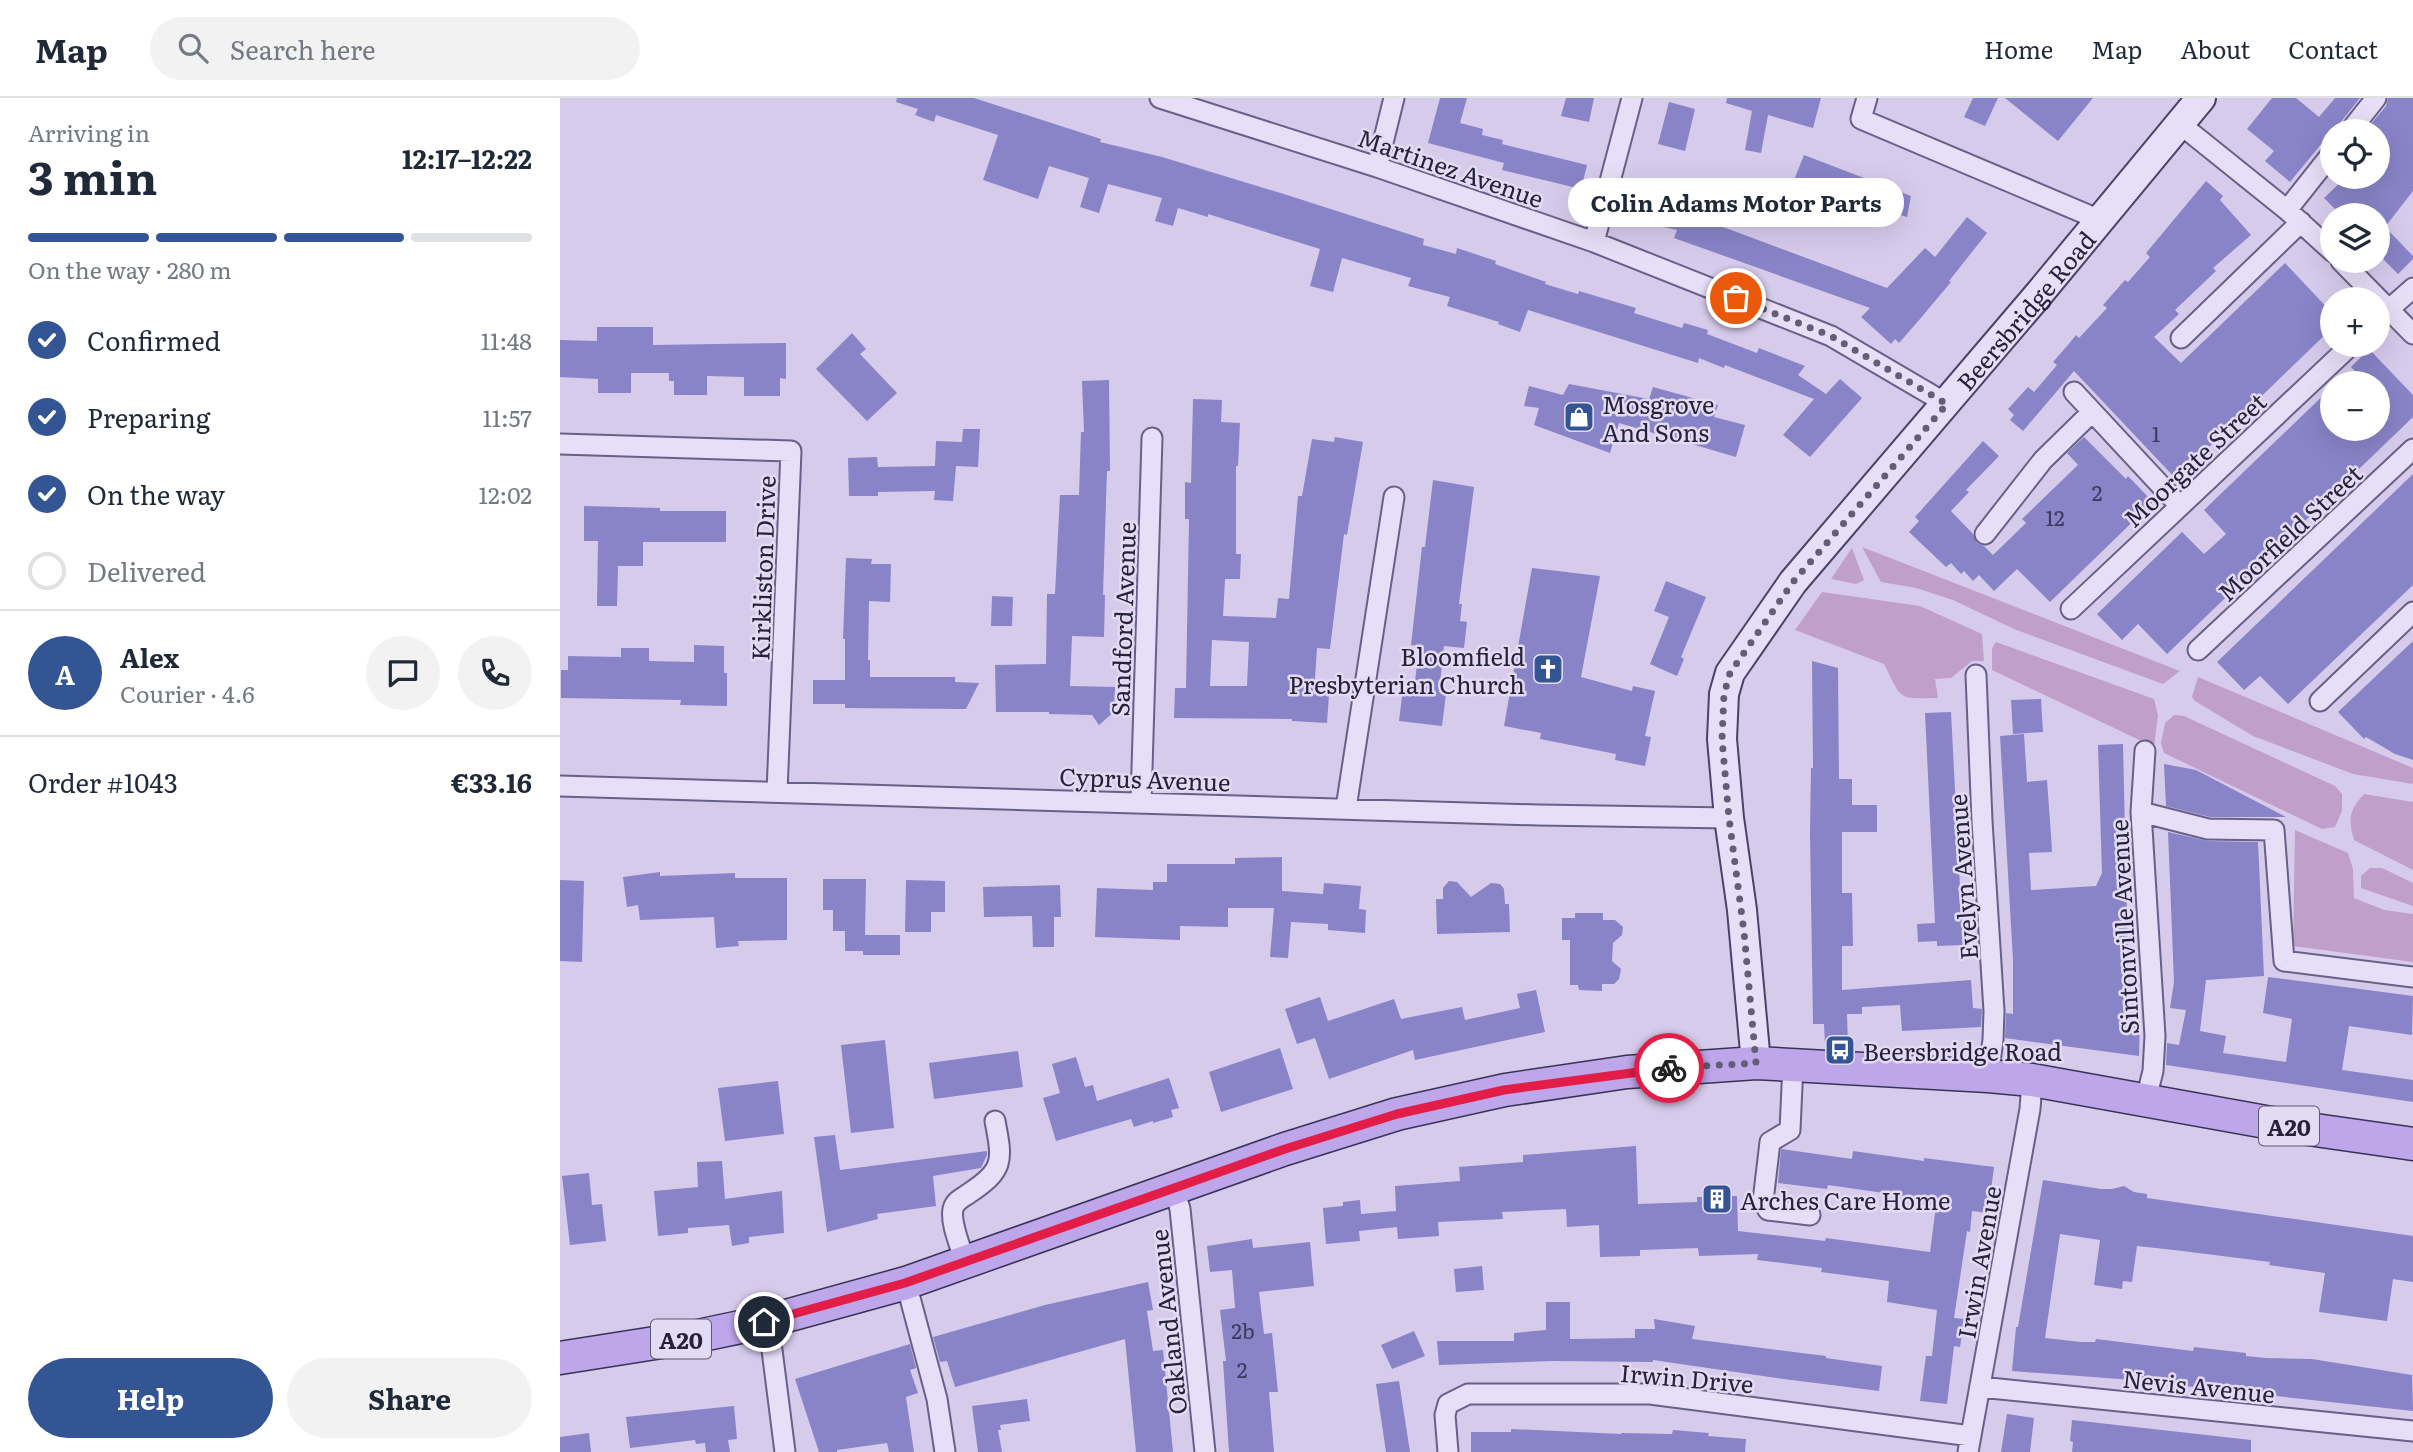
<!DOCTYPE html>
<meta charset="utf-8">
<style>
:root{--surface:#fff;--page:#f2f2f3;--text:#1f2937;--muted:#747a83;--line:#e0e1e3;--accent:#345593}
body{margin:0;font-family:Literata,serif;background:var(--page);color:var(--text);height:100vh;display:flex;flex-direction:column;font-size:26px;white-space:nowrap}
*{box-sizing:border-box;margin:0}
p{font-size:23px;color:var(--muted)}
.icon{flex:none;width:38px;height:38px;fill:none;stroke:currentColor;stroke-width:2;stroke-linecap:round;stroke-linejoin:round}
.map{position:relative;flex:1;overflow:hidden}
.details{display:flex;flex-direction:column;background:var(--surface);width:560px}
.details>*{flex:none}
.buttons{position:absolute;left:1760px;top:21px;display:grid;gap:14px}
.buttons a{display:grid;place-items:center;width:70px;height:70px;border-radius:50%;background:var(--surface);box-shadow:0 7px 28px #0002;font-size:35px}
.pin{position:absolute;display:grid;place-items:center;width:60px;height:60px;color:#fff;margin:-30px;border:4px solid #fff;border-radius:50%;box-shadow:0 2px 7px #0007}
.courier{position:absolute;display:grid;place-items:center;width:70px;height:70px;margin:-35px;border:5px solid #e11d48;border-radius:50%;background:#fff;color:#222;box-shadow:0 2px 9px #0007}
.bubble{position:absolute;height:49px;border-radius:24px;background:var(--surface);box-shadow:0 7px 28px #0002;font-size:23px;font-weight:700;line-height:49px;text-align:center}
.head em{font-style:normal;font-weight:700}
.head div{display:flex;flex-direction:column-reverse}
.head{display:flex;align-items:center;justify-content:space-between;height:119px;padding:0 28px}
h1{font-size:46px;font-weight:700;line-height:52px}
.bar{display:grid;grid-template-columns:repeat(4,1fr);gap:10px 7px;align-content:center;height:84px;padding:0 28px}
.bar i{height:9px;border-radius:5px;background:var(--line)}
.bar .active{background:var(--accent)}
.bar p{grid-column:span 4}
.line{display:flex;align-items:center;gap:18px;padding:0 28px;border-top:2px solid var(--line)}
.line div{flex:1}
.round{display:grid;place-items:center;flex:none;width:74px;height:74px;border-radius:37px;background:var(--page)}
ol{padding:0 28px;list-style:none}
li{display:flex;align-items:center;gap:21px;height:77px}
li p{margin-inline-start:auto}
li .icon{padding:7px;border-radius:50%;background:var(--accent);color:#fff;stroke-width:4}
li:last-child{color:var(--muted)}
li i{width:38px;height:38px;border:4px solid var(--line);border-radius:50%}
.action{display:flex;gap:14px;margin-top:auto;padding:14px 28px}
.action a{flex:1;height:80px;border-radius:42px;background:var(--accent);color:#fff;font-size:28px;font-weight:700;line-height:80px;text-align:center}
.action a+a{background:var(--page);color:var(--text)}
header{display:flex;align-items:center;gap:42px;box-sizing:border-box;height:98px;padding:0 35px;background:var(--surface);border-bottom:2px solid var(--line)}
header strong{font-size:33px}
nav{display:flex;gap:38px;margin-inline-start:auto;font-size:24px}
.search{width:490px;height:63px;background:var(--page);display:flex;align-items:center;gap:18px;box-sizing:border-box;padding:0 24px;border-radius:38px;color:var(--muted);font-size:26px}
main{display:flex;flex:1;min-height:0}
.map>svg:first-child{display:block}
</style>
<header>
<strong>Map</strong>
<div class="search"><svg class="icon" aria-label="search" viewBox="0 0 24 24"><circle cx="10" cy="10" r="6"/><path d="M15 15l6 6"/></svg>Search here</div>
<nav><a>Home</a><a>Map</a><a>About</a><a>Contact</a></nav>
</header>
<main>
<section class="details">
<div class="head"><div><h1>3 min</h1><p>Arriving in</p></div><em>12:17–12:22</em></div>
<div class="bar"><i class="active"></i><i class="active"></i><i class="active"></i><i></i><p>On the way · 280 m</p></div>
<ol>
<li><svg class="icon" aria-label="check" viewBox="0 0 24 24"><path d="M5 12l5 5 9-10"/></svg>Confirmed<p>11:48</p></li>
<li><svg class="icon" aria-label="check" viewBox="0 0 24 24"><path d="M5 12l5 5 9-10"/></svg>Preparing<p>11:57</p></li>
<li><svg class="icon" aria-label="check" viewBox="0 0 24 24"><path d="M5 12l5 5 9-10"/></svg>On the way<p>12:02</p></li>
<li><i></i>Delivered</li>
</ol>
<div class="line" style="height:126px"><b class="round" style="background:var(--accent);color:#fff">A</b><div><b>Alex</b><p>Courier · 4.6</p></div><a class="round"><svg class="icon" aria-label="chat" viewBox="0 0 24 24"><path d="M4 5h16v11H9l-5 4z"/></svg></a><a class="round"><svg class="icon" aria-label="phone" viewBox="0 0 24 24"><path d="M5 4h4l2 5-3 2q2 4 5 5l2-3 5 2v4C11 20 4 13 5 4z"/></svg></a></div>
<div class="line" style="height:91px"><div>Order #1043</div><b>€33.16</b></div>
<div class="action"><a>Help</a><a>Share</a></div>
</section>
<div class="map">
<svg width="1853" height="1354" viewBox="0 0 1853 1354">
<rect width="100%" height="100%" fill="#d7cbec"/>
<path fill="#c09fca" d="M1302,449L1620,573L1603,586L1454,531L1393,502L1356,490L1321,484Z
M1292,450L1304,482L1296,486L1271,481Z
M1262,494L1360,508L1422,536L1424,563H1412L1391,580L1375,581L1378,600C1337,601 1342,602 1324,566L1235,532Z
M1436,544L1594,601L1598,617L1594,649L1432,572V550Z
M1638,579L1853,670V686L1793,676L1693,638L1635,603L1632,599Z
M1614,617L1624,618L1775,688L1782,696V713L1775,729L1762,731L1604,655L1601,645L1605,625Z
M1804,696L1853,704V772L1794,742C1788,721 1789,712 1804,696Z
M1735,732L1788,755L1793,771L1794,800L1824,812L1853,816V864L1733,848Z
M1810,770H1822L1853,785V808L1801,790V778Z"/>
<path fill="#8884c7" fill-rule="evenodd" d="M337,0H414L541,41L540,44L602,59L727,97L864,141L863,147L896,156L897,150L936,163L935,166L986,184L985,186L1018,196L1019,193L1076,210L1074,215L1122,230L1124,225L1148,232L1147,236L1197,255L1199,250L1245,268L1238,277L1266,296L1280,281L1302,300L1250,359L1223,337L1254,301L1165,267L1164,270L1139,260L1138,265L968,212L960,234L938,226L939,224L887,208L890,199L848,188L851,180L782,160L773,194L750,188L760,151L648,116V119L618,110L613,128L595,123L602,100L548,86L539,115L520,109L529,80L489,68L478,101L423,82L438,37L376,17L374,24L355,17L358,11L336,4Z
M880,0H907L900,25L923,31L922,37L943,42L942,46L1027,67L1021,91L942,72L944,65L868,45Z
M1006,0H1034L1029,24L1001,18Z
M1167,0H1261L1253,30L1208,17L1201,55L1185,52L1192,13L1166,5Z
M1413,0H1438L1425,28L1404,19Z
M1445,0H1533L1498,43Z
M1712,0H1736L1759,19L1775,0H1800L1780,25L1778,33H1772L1730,84L1705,63L1714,53L1687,31Z
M1828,0H1853V93L1825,129L1853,158V161L1838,176L1818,156V117H1781L1764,100L1786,79H1818V33H1805L1826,8Z
M1109,4L1135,11L1125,53L1098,46Z
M1244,57L1351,98L1347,119L1268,95L1234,82Z
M1646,83L1663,98L1660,102L1691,137L1653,170L1656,173L1615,212L1619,216L1594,239L1621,265L1725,165L1773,216V229L1616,381L1514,273L1463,333L1450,322L1454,317L1448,311L1468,289L1474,294L1497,267L1493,264L1507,248L1516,237L1519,240L1547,210L1543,207L1565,182L1568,184L1590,159L1586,155Z
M1080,87L1105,93L1102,103L1150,115L1147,123L1327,190L1365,150L1375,159L1407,119L1427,135L1389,183L1391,184L1360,221L1339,245L1335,241L1331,246L1301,219L1310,210L1114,140L1117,132L1072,122Z
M37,229H93V247L226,245V281L220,280V298H184V279L147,278V297H114V283H109V275H71V295H38V281L0,279V242L37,243Z
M292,235L306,251L300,256L337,295L307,323L256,271Z
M1809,251L1853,297V319L1607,556L1578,526L1562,542L1537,516L1622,434L1644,456L1666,436L1644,412L1773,288V331H1818V285H1806L1791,269Z
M549,282L550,373H547L543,497H545L544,539L512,538L510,588L555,589L554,614L539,627L532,617L489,616V614H436L435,567L486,566L487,496H495L500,397H519L521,334H524L522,283Z
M1009,286L1089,301L1093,289L1158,307L1154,319L1185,327L1176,359L1059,325L1050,355L974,327L979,310L964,308L969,288L1003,297Z
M633,301L662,302L661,324L680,325L678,368H676V456H681L680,481H665L663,518L716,520L718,500L729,501L738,398H742L752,341L774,344L775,339L803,344L787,437L784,436L770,551L757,550L754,596L769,597L767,625L732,623V621L614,620L615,590H626L629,421H625V384L631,385ZM652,542L689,544L687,588H650Z
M403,331H420L418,369L396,368L393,403L374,402L375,393L318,394V398H289L288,360L317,359L318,369L375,368L376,343L402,344Z
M1524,339L1566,381L1568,378L1593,404L1490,504L1457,471L1434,493L1419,477L1413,483L1404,473L1401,476L1391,465L1386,469L1349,434L1359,423L1355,419L1423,343L1439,358L1406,392L1409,394L1391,413L1413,436L1417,445L1424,448L1433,457L1466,425L1462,421L1518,367L1507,355Z
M1853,376V487L1728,606L1700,578L1684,592L1657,564Z
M873,382L914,389L899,506H902L900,523L907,524L904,550L884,548L879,594L886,596L882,628L839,623L843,590L854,592L859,548L851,547L862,449H865Z
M24,408L100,410V413H166V444H83V468H58L57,508H37L38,443H24Z
M286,460L312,461L311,466H331L330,504L309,503L308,562H310V579H395V584L419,585L406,611L285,610V606H253V582H285V541H283Z
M972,470L1040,478L1021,579L1072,593L1073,588L1095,593L1085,638L1091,639L1085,668L1055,662L1056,656L980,641L981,635L944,628Z
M1106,483L1146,499L1121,559L1124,561L1117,578L1090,566L1109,519L1094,513Z
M432,498L453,499L452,528H431Z
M1853,543V662L1835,656L1806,639L1804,641L1778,614Z
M134,547L164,548V575H167V608L120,607L121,602L1,600V572H8V558L61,559V550H89V563L134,564Z
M1252,563L1278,570L1279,681H1292V707H1317V734H1282V795H1292L1293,848H1282V892L1411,882L1413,910L1422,911L1421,929L1342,933L1340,907L1302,909V916H1287L1288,946H1265L1264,926H1253L1250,736L1251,670H1253Z
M1481,601L1483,634L1453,636L1451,602Z
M1391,614L1403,847L1377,848V843L1358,844L1357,826L1375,825L1365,615Z
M1464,636L1467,684L1487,682L1491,737L1492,754L1469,755L1471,792L1536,788L1542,775L1538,647L1563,646L1568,866L1565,914L1580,917L1579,958L1445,940L1446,915L1453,916V862L1440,638Z
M1604,666L1636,672L1726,719H1650L1606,708Z
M1608,734L1648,743L1698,744L1704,878L1646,882L1640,933L1666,938L1663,955L1726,964L1732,921L1703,915L1708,879L1853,898L1852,937L1789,928L1782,972L1853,982V1004L1606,967L1607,945L1619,947L1626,912L1610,910L1614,884Z
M722,759V793L763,796L764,785L801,788L799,811L806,812L805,835L768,832V826L731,824L728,860L710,859L714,810H668V829L620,828V842L535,839L537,790L593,792V784H607V766H675V760Z
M100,774V778L175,775V780H227V842L178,843L179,848L156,850L154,819L80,822L78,807L67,809L63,779Z
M263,781H306L305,837H340V857H303V853H285V833H273V812H263Z
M0,782L24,783L22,864L0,863Z
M346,782L385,783V814H371V834H345Z
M889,783L897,784L911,799L931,785L940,786L944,791L945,806H949L950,834L877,836L876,801H883V790Z
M500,787L501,819H494V849H473L472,818L424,819L423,789Z
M1015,815H1043V822H1055L1063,829L1062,837L1053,845L1052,863L1061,871L1059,881L1054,886H1042V893L1019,892L1018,887H1010V842H1002V820H1015Z
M976,892L985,934L855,962L853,952L769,981L755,940L737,946L725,911L760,899L768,923L834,901L841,921L902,909L905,922L960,910L957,896Z
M325,942L334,1030L291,1035L281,947Z
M720,950L733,991L661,1014L649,974Z
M458,953L463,989L374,1001L369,965Z
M516,959L525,989L533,987L537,1003L609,980L619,1010L611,1012L613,1019L593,1025V1023L574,1029L571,1021L496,1043L483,1000L500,995L492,966Z
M218,983L224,1036L165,1043L158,990Z
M275,1037L280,1072L427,1053V1057L421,1070L373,1078L376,1108L317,1116L318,1121L267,1134L254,1039Z
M1076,1048L1078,1106L1137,1104V1099L1177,1098L1178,1133L1265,1143L1266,1140L1370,1154L1376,1108L1359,1106V1100L1268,1087L1267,1091L1218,1085L1221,1051L1292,1061L1293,1053L1364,1063V1060L1434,1069L1428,1115L1412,1113L1410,1134L1407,1133L1394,1220L1404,1221L1400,1249L1394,1248L1387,1306L1360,1303L1366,1258H1372L1377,1212L1327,1204L1329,1183L1261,1174L1262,1170L1197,1162L1198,1156L1139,1158L1138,1150L1080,1152V1158L1040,1159L1039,1127L1007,1129L1006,1111L942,1114L943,1121L878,1124L879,1138L838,1141L837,1129L799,1133L800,1143L766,1146L763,1110L783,1108V1104L800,1102L801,1116L836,1113L835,1088L900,1083L899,1069L963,1064V1057Z
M162,1063L165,1101L222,1093L224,1135L189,1139V1145L172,1148L169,1127L128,1130V1135L98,1138L94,1093L138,1089L137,1064Z
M29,1075L32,1107L42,1106L46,1143L10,1147L2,1078Z
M1483,1082L1541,1091H1552L1564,1088L1574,1094L1587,1096V1100L1853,1138V1184L1833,1181L1827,1223L1759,1214L1765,1175L1709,1167L1710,1164L1614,1152L1577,1148L1572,1184L1563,1183L1562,1191L1534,1187L1540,1142L1500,1136L1485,1240L1521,1244H1535L1536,1241L1633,1253L1634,1249L1686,1255V1258L1706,1260L1752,1261L1852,1277L1853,1313L1560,1281L1452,1273L1456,1229H1458Z
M692,1141L693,1150L750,1144L754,1188L699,1194L704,1236L712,1235L718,1294H709L714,1354H669L663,1263H666L660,1212L675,1210L672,1172L650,1174L647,1148Z
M922,1168L924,1192L896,1194L894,1171Z
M588,1184L593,1212L587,1213L593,1253L603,1252L613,1354H576L565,1241L395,1289L387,1263L380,1264L373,1239L485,1207Z
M986,1204H1010V1241L1075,1240V1231H1095L1094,1221L1135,1228L1132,1241L1266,1258V1260L1322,1268L1319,1293L1224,1281L1093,1262V1264L992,1263L879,1267L877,1243H954V1235L986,1232Z
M854,1233L865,1258L832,1271L821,1247Z
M350,1246L356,1270L350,1272L358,1295L346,1299L354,1354H329L327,1345L277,1352V1354H259L235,1281Z
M839,1283L850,1354H826L816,1286Z
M467,1301L470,1323L440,1327L441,1332H438L442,1354H418L412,1308Z
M174,1308L177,1341L168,1342L170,1354H146L145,1345L136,1346L135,1342L70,1350L66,1319Z
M1447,1316L1474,1320L1470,1354H1441Z
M1512,1322L1691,1342V1354H1512L1513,1344L1510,1343Z
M951,1331L1061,1336L1062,1335L1112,1336L1113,1332L1149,1335L1148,1338L1186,1341L1185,1354H911V1334H951Z
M29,1335L31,1354H0V1339Z"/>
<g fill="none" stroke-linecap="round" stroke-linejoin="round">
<g stroke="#676088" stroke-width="23">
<path id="minor" d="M600,0L817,69L1034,144L1271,238L1387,306
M1307,0L1301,21L1540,122
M1620,26L1727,112L1773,154
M1790,33L1816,0
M817,69L834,0
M1727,112L1773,54
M1034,144L1072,0
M1781,163L1853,236
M1818,221L1853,190
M1621,240L1741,124
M1514,294L1620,408
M0,346L231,353L217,694
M1425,436L1483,362L1532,314
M1511,511L1791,247
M1638,552L1853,351
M1416,577L1422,723L1434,913L1433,942L1428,978
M1760,603L1853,514
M1585,653L1581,714L1595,938L1593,973L1586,1001
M0,688L978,717L1169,720
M581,704L592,340
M786,710L834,399
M1581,714L1648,731L1714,732L1724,863L1853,879
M1233,966L1230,1032L1210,1044L1203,1103L1208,1112L1250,1117
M614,1090L620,1111L645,1354
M405,1164C401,1149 390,1126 393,1111C395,1103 402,1100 408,1096C444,1072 443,1064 435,1023
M346,1185L377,1301L385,1354
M204,1224L212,1252L225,1354
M1420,1289L1853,1333
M888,1354L885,1317L888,1306L908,1296H1090L1411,1338
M1408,1354L1470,1011L1472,982"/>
</g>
<g stroke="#49436a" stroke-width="32">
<g id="secondary">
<path id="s1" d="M1196,965L1182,812L1169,720L1162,641L1164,596L1170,575L1233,484L1478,197L1641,0"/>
</g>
</g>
<g stroke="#383356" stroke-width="35">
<path id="primary" d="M0,1260L133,1239L204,1224L346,1185L725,1051L837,1016L945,992L1067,974L1196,965L1428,978L1472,982L1734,1029L1853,1046"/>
</g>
<use href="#minor" stroke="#e7def7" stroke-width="19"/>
<use href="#secondary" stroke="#e7def7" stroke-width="28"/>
<use href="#primary" stroke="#bea6eb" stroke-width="32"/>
</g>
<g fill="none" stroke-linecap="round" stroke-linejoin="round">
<path stroke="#635d78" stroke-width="7" stroke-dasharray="0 12.6" d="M1109,970L1196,965L1184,834L1169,720L1162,641L1164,596L1170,575L1233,484L1387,306L1271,238L1176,200"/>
<path stroke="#e11d48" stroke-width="9" d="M204,1224L345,1185L725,1051L837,1016L944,992L1109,970"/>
</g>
<defs>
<g id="shop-square" transform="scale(1.575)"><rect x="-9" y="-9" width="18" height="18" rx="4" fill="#345593" stroke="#e3daf4"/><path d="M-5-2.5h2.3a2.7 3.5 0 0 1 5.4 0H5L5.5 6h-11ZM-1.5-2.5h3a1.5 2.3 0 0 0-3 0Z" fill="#fff"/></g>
<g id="church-square" transform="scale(1.575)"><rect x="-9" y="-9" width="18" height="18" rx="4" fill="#345593" stroke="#e3daf4"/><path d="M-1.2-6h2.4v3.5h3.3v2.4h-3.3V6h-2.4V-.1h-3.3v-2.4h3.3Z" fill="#fff"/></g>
<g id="bus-square" transform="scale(1.575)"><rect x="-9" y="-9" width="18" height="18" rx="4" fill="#345593" stroke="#e3daf4"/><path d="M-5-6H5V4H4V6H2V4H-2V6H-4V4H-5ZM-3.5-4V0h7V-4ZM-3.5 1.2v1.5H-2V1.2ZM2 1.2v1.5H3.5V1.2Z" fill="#fff"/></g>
<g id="building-square" transform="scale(1.575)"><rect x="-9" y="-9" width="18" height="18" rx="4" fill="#345593" stroke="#e3daf4"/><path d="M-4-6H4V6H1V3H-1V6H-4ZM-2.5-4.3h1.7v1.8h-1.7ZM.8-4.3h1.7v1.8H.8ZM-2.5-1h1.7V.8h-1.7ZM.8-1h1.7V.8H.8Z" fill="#fff"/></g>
</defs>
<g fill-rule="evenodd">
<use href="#shop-square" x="1019" y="319"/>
<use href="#church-square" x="988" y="571"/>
<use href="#bus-square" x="1280" y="952"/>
<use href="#building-square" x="1157" y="1101"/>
</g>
<g text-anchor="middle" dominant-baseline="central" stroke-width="5" stroke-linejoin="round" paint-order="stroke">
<g font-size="21" fill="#3e3a5d">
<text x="1596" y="334">1</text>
<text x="1537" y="393">2</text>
<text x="1495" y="418">12</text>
<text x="683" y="1231">2b</text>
<text x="682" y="1270">2</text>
</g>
<g fill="#e3daf4" stroke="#5e5972" stroke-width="2">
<rect x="1699" y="1008.5" width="60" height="39" rx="5"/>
<rect x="91" y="1221.5" width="60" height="39" rx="5"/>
</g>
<g font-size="23" font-weight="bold" fill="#25223a">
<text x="1729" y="1028">A20</text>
<text x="121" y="1241">A20</text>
</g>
<g font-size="24" fill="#25223a" stroke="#e3daf4">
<text transform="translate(891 69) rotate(19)">Martinez Avenue</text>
<text stroke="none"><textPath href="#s1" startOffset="861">Beersbridge Road</textPath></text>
<text transform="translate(1634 361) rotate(-43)">Moorgate Street</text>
<text transform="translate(1729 434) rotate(-43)">Moorfield Street</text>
<text transform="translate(202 470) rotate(-88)">Kirkliston Drive</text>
<text transform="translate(562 521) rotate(-88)">Sandford Avenue</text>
<text transform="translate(585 680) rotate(2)">Cyprus Avenue</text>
<text transform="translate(1402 779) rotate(-94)">Evelyn Avenue</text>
<text transform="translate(1563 829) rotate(-93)">Sintonville Avenue</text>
<text transform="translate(1418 1164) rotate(-80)">Irwin Avenue</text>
<text transform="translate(607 1224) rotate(-96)">Oakland Avenue</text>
<text transform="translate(1127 1279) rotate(5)">Irwin Drive</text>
<text transform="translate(1639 1287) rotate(6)">Nevis Avenue</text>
</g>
<g font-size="24" fill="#25223a" stroke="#e3daf4" text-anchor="start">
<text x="1042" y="305">Mosgrove<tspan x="1042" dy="28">And Sons</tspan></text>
<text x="965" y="557" text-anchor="end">Bloomfield<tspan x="965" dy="28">Presbyterian Church</tspan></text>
<text x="1303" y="952">Beersbridge Road</text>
<text x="1180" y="1101">Arches Care Home</text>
</g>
</g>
</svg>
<div class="buttons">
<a><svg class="icon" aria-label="locate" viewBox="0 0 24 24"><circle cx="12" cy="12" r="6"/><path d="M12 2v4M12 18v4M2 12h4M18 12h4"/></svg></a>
<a><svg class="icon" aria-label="layers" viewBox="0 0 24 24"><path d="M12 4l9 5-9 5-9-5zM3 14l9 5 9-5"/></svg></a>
<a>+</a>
<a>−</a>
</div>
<div class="pin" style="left:1176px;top:200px;background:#ea580c"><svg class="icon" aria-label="bag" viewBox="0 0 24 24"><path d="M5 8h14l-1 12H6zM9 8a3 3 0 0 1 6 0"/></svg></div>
<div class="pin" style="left:204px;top:1224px;background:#1f2937"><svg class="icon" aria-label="home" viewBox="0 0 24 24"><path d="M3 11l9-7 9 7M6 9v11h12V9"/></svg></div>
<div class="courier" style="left:1109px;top:970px"><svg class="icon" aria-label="bike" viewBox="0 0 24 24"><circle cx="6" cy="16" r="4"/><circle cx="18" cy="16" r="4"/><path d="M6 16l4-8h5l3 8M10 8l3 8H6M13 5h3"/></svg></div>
<div class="bubble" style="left:1008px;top:80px;width:336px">Colin Adams Motor Parts</div>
</div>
</main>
